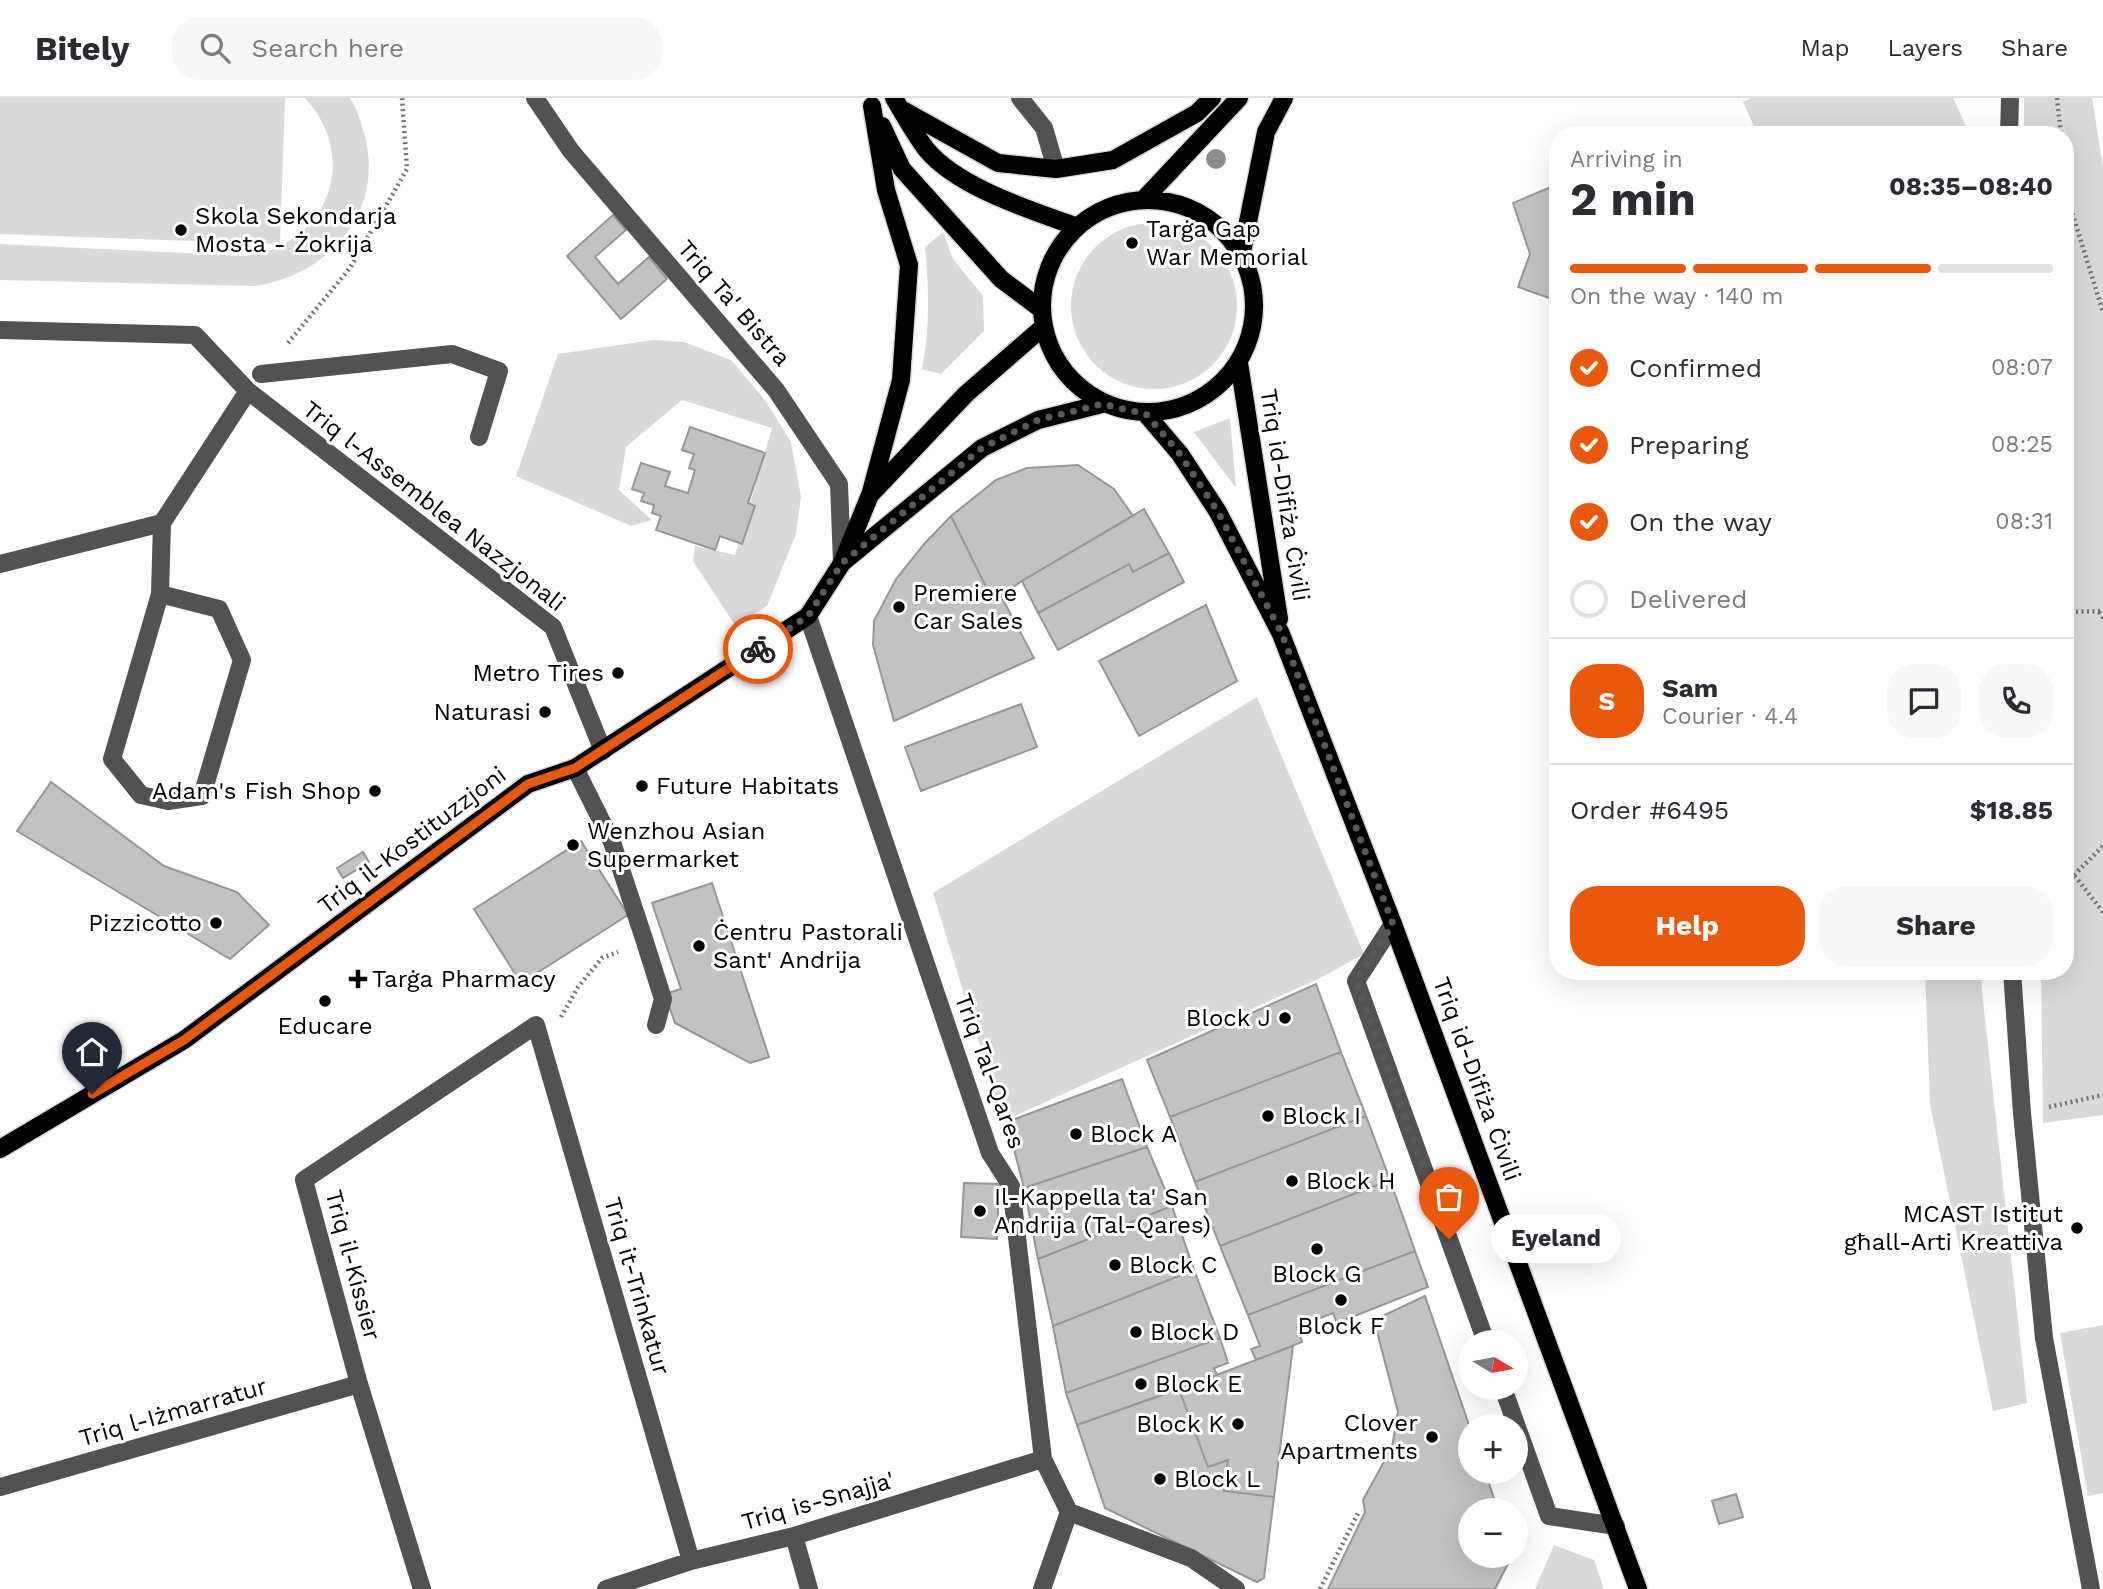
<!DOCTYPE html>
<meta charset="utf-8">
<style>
:root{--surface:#fff;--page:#f7f7f7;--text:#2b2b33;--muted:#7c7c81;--line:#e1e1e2;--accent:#ea580c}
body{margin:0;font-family:"Work Sans",sans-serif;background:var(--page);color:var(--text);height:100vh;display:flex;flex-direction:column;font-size:26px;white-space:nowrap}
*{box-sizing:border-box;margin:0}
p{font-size:23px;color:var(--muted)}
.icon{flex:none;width:38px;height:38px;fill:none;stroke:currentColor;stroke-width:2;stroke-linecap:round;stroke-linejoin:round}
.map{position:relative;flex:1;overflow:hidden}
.sheet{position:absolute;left:1549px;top:28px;width:525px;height:854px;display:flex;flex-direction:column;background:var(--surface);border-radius:28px;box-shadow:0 7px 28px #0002}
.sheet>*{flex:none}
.needle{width:46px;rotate:100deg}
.controls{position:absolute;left:1458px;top:1232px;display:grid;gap:14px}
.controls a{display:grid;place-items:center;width:70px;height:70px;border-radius:50%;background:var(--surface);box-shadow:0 7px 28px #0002;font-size:35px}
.pin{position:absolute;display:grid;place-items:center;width:60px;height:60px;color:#fff;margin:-72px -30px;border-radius:50% 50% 50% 0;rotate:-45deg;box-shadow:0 0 7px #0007}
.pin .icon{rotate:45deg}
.courier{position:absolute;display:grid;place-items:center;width:70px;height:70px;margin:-35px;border:5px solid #ea580c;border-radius:50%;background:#fff;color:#222;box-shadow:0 2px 9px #0007}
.bubble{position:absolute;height:49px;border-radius:24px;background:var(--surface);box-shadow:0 7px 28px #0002;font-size:23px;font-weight:700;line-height:49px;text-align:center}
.overview em{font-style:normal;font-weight:700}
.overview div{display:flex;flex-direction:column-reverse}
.overview{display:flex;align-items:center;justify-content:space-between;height:119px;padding:0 21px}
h1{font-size:46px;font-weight:700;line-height:52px}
.bar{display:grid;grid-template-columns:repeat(4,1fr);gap:10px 7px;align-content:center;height:84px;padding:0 21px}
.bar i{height:9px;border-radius:5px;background:var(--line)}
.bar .current{background:var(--accent)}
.bar p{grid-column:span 4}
.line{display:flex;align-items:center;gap:18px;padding:0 21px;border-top:2px solid var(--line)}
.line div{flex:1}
.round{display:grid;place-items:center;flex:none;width:74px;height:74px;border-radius:28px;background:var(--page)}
ol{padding:0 21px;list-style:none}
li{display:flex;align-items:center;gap:21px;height:77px}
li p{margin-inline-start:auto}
li .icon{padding:7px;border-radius:50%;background:var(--accent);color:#fff;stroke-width:4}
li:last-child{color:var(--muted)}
li i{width:38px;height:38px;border:4px solid var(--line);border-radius:50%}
.cta{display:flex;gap:14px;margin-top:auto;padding:14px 21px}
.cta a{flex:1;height:80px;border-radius:28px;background:var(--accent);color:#fff;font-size:28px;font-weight:700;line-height:80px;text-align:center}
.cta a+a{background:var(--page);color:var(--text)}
header{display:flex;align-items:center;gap:42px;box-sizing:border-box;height:98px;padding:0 35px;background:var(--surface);border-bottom:2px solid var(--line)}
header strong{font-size:33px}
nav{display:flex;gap:38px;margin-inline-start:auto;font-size:24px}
.search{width:490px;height:63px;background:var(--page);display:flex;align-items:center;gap:18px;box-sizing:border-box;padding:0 24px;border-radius:28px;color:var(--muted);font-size:26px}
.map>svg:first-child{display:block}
</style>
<header>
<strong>Bitely</strong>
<div class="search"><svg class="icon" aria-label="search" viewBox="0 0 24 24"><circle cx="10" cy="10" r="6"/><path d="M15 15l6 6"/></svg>Search here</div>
<nav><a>Map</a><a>Layers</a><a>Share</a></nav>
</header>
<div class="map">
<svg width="2103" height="1491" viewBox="0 0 2103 1491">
<rect width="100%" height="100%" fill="#fff"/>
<path fill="#d9d9d9" d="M0,0H285L280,146L0,136Z
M305,0H350C357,11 360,22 364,35C386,112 330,177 255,188L0,182V146L245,158C326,148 362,62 305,0Z
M1751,0H1953L1966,29L1950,37H1758L1743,4Z
M2024,0H2092L2103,69V1017L2043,1025L2041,873H2065V37H2024Z
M1071 208a83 83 0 1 1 166 0a83 83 0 1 1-166 0Z
M943,134L953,161L983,198L984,233L941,276L922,271C930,230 929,191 925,149Z
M653,242L684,244L731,262L765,302L791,344L801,399L796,436L767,508L735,527L693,463L695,448L735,457L772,330L682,302L626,349L619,392L652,422L631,428L516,378L558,256Z
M1230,320L1236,390L1194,334Z
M1257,599L1364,856L1320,880L1003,1023L933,795Z
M1925,873H1981L1982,893L2027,1305L1993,1313L1930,1006Z
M2103,1227V1395L2088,1398L2060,1235Z
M1554,1447L1594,1462L1604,1491H1535Z"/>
<path fill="#c2c2c2" stroke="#969696" stroke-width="2" d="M1558,86V203L1518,189L1530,156L1513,105Z
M613,117L626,132L595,159L618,186L649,159L667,181L621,221L567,158Z
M690,329L765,355L748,405L755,408L742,446L720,438L715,452L656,432L661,418L652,415L654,407L641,403L644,395L632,391L641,365L670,374L665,388L688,395L695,372L689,370L694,356L682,352Z
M1078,367L1114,391L1133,418L1022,483L993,503L951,418L996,382L1027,370Z
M1144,411L1169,455L1133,474L1129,466L1038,515L1022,483Z
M951,418L993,503L1001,498L1034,560L894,623L873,547L874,523L896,481L925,445Z
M1169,455L1184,484L1058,552L1038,515L1129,466L1133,474Z
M1206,507L1237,583L1139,638L1099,563Z
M1021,606L1037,649L921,693L905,649Z
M51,684L164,768L237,794L269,827L230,861L17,733Z
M581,743L628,817L521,885L474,811Z
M363,754L369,764L343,780L337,770Z
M712,785L769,959L750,965L675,925L665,896L681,891L652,805Z
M1316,886L1341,954L1170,1019L1147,962Z
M1341,954L1366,1018L1195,1084L1170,1019Z
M1122,981L1147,1049L1024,1090L1007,1024Z
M1366,1018L1390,1082L1220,1148L1195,1084Z
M1147,1049L1172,1108L1038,1161L1024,1090Z
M1390,1082L1415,1153L1248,1217L1220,1148Z
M964,1085L999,1086L997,1141L961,1139Z
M1172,1108L1194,1172L1053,1228L1038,1161Z
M1415,1153L1428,1189L1337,1225L1333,1215L1297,1229L1302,1244L1256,1262L1251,1251L1260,1248L1248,1217Z
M1194,1172L1220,1240L1066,1295L1053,1228Z
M1425,1198L1470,1330V1374H1485L1498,1412H1470V1458H1512L1495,1491H1328L1365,1414L1363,1402L1392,1349L1398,1314L1374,1222Z
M1220,1240L1228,1265L1214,1270L1217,1277L1077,1327L1066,1295Z
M1293,1248L1274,1399L1224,1393L1228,1362L1208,1369L1179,1291Z
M1179,1291L1208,1369L1228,1362L1224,1393L1274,1399L1264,1480L1257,1484L1105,1410L1077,1327Z
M1736,1396L1743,1419L1719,1426L1712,1403Z"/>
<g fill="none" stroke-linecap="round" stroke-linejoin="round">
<g stroke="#dbdbdb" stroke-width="21">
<path id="major" d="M894,0C904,17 914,35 926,51C957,89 1030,112 1075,128
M901,11L998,65L1056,71L1113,62L1197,15L1212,0
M882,28L902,71L1001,181L1041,211
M1146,99L1239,0
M1042 208a106 106 0 1 1 212 0a106 106 0 1 1-212 0Z
M1242,154L1266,34L1284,0
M1239,265L1279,521
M1146,316L1180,356L1218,414L1281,536L1393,826L1638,1491
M871,394L901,282L909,167L886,92L872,8
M843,464L982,350L1038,322L1102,306
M0,1051L184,942L528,686L575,670L808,518L842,465L870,397L966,296L1042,230"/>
</g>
<path stroke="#747474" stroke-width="4.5" stroke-dasharray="2 3.5" stroke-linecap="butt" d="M2057,0L2061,37
M2065,78L2067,98L2103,214
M288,245L350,170L407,71L402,0
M2065,514L2103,513
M2099,514L2103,520
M2074,777L2103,748
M2065,781L2074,777L2103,814
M561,919L578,889L602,860L618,854
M2049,1009L2103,997
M1320,1491L1358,1415"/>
<path stroke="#525252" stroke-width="18" d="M535,0L571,53L776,292L839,386L842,465
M1020,0L1044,30L1056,71
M2009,37L2010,0
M0,232L195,237L248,293L553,529L603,653
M261,276L452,256L499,273L479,339
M0,466L162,425L248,293
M160,496L219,511L242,562L202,698L168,703L141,697L112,661L160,496L162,425
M808,518L990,1055L1011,1088L1043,1361L1069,1414L1042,1491
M575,670L612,744L645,844L663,901L656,927
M1393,826L1356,883L1486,1244
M2012,873L2022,1015L2044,1240L2091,1491
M1503,1290L1549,1418L1616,1428
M0,1389L359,1286
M1069,1414L1191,1460L1236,1491
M794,1438L809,1491
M422,1491L359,1286L304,1082L536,927L691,1463
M606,1491L691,1463L794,1438L1043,1361"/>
<use href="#major" stroke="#000" stroke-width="18"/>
</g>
<circle fill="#8d8d8d" cx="1216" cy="61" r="10"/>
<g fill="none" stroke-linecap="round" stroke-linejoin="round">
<path stroke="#595959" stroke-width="7" stroke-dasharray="0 12.6" d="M758,551L808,518L842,465L982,350L1038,322L1102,306L1146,316L1180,356L1218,414L1282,536L1393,826L1356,883L1449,1141"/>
<path stroke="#ea580c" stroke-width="9" d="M92,996L184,942L528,686L575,670L758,551"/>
</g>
<g fill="#000" stroke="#fff" stroke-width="2.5">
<circle cx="181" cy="132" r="7"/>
<circle cx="1132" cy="145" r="7"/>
<circle cx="899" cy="509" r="7"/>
<circle cx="618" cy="575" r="7"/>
<circle cx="545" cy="614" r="7"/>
<circle cx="642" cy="688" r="7"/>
<circle cx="375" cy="693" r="7"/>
<circle cx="573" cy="747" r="7"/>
<circle cx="216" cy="825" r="7"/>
<circle cx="699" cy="848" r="7"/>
<path d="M354.5 870.5h7v7h7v7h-7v7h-7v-7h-7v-7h7z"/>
<circle cx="325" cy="903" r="7"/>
<circle cx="1285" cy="920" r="7"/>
<circle cx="1268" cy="1018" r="7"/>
<circle cx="1076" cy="1036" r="7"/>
<circle cx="1292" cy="1083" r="7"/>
<circle cx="980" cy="1113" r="7"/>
<circle cx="2077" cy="1130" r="7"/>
<circle cx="1317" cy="1151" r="7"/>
<circle cx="1115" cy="1167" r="7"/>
<circle cx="1341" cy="1202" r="7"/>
<circle cx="1136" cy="1234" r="7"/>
<circle cx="1141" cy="1286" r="7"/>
<circle cx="1238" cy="1326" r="7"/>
<circle cx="1432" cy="1339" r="7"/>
<circle cx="1160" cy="1381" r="7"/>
</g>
<g text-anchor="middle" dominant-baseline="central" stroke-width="6" stroke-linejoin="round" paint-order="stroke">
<g font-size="24" fill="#000" stroke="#fff" text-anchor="start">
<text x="195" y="118">Skola Sekondarja<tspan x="195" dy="28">Mosta - Żokrija</tspan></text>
<text x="1146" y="131">Tarġa Gap<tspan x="1146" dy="28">War Memorial</tspan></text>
<text x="913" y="495">Premiere<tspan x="913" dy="28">Car Sales</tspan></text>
<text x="604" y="575" text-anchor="end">Metro Tires</text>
<text x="531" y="614" text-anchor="end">Naturasi</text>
<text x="656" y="688">Future Habitats</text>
<text x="361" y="693" text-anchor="end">Adam's Fish Shop</text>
<text x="587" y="733">Wenzhou Asian<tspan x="587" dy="28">Supermarket</tspan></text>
<text x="202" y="825" text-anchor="end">Pizzicotto</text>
<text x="713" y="834">Ċentru Pastorali<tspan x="713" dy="28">Sant' Andrija</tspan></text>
<text x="372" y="881">Tarġa Pharmacy</text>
<text x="1271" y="920" text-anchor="end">Block J</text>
<text x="325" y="928" text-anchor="middle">Educare</text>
<text x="1282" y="1018">Block I</text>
<text x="1090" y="1036">Block A</text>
<text x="1306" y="1083">Block H</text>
<text x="994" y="1099">Il-Kappella ta' San<tspan x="994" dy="28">Andrija (Tal-Qares)</tspan></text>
<text x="2063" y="1116" text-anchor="end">MCAST Istitut<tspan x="2063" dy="28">għall-Arti Kreattiva</tspan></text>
<text x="1129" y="1167">Block C</text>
<text x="1317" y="1176" text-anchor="middle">Block G</text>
<text x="1341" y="1228" text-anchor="middle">Block F</text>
<text x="1150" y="1234">Block D</text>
<text x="1155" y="1286">Block E</text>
<text x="1418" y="1325" text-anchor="end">Clover<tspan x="1418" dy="28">Apartments</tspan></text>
<text x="1224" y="1326" text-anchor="end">Block K</text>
<text x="1174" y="1381">Block L</text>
</g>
<g font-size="24" fill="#000" stroke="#fff">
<text transform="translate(734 205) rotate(49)">Triq Ta' Bistra</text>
<text transform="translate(1285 397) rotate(81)">Triq id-Difiża Ċivili</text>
<text transform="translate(434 408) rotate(38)">Triq l-Assemblea Nazzjonali</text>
<text transform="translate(412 742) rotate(-37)">Triq il-Kostituzzjoni</text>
<text transform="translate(990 973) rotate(70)">Triq Tal-Qares</text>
<text transform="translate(1477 981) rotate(70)">Triq id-Difiża Ċivili</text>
<text transform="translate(353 1167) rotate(75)">Triq il-Kissier</text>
<text transform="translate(637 1188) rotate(74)">Triq it-Trinkatur</text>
<text transform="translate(173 1314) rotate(-16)">Triq l-Iżmarratur</text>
<text transform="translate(818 1403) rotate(-16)">Triq is-Snajja'</text>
</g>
</g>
</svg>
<div class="controls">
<a><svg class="needle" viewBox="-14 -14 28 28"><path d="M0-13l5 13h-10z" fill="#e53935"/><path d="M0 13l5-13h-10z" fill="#7c7c81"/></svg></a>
<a>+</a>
<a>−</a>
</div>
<div class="pin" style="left:1449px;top:1141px;background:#ea580c"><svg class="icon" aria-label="bag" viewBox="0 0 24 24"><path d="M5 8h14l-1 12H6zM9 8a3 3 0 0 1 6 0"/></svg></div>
<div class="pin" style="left:92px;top:996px;background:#1f2937"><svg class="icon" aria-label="home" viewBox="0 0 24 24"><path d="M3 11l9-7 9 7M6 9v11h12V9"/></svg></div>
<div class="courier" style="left:758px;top:551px"><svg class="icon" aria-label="bike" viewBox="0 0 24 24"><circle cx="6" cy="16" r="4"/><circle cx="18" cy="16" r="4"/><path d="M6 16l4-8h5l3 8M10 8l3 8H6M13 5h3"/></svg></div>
<div class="bubble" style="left:1491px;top:1116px;width:130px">Eyeland</div>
<section class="sheet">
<div class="overview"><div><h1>2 min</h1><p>Arriving in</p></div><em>08:35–08:40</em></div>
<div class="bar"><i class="current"></i><i class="current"></i><i class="current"></i><i></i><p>On the way · 140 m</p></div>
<ol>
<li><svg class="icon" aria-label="check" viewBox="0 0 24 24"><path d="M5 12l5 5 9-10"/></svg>Confirmed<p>08:07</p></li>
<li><svg class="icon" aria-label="check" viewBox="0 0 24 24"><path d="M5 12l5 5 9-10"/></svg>Preparing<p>08:25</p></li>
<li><svg class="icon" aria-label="check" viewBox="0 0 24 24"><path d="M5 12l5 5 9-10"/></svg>On the way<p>08:31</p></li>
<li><i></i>Delivered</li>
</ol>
<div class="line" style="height:126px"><b class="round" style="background:var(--accent);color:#fff">S</b><div><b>Sam</b><p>Courier · 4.4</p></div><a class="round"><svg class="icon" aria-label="chat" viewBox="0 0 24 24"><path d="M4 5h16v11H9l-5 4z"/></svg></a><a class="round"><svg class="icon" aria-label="phone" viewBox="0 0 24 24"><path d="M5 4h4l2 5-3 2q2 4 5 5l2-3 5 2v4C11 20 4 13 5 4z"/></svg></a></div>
<div class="line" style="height:91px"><div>Order #6495</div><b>$18.85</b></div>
<div class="cta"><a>Help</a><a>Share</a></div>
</section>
</div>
